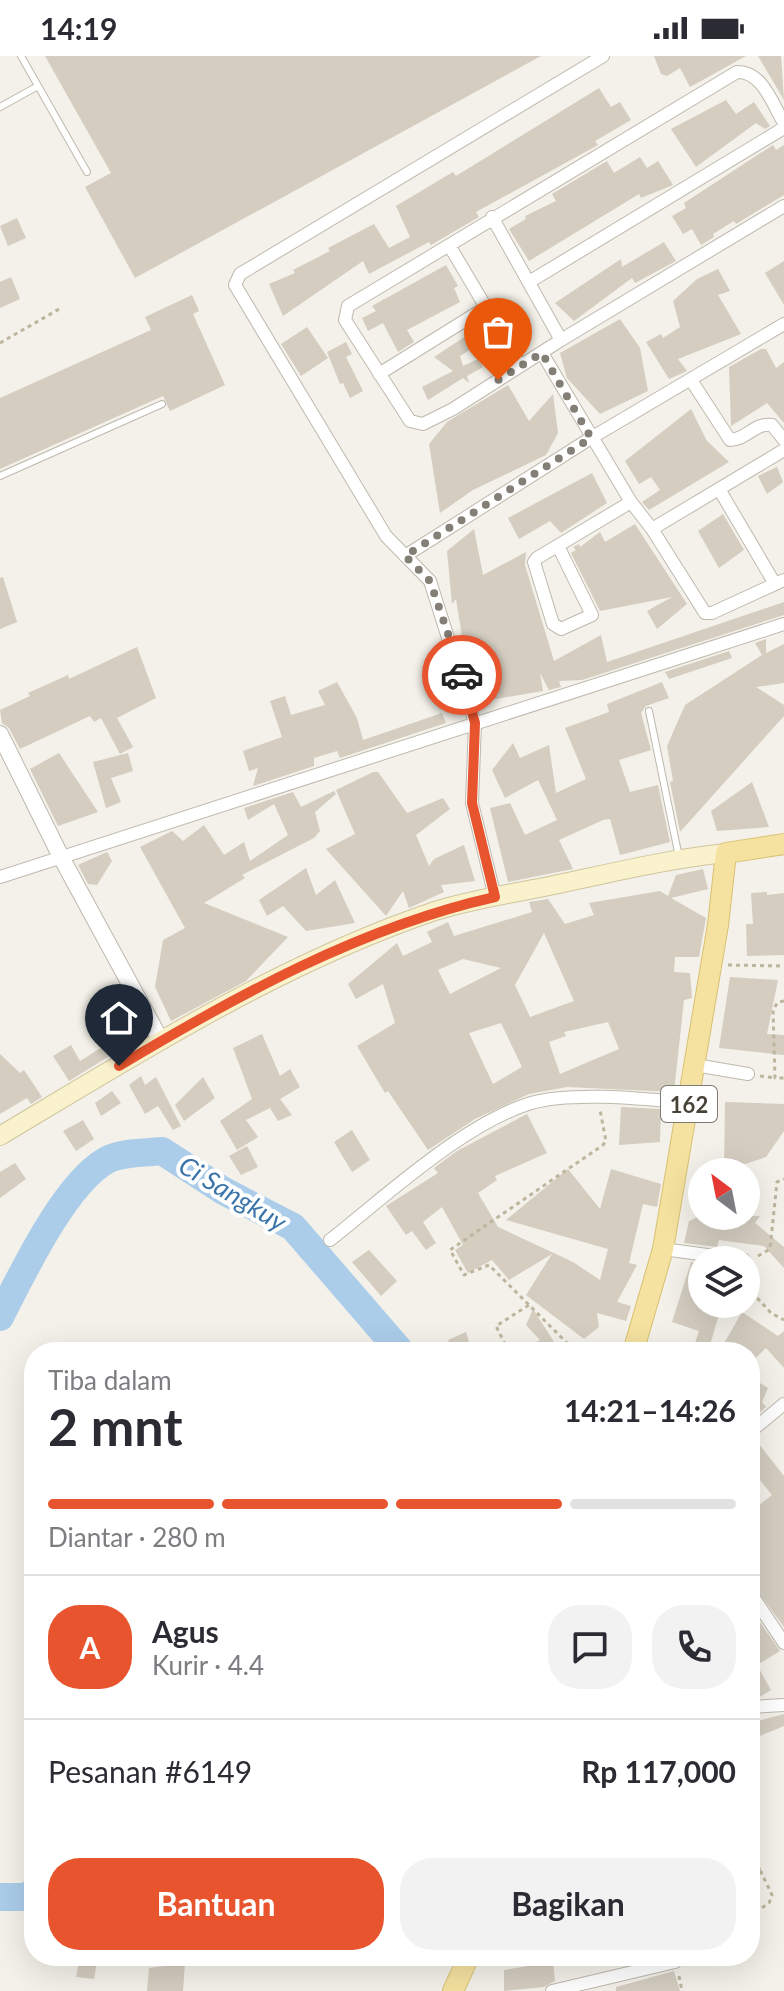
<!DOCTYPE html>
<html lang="id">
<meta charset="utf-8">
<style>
:root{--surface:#fff;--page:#f2f2f3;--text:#2b2b33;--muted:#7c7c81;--line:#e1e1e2;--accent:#e7542d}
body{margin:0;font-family:Lato,sans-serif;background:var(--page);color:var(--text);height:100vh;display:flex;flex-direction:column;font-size:30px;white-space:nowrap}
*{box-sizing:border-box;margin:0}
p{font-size:26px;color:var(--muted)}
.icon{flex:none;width:44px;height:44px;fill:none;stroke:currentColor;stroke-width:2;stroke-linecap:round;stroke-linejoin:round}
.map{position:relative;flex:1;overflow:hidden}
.sheet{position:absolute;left:24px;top:1286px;width:736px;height:624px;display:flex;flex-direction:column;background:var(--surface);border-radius:32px;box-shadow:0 8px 32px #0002}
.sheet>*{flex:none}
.needle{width:52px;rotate:328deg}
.tools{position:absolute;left:688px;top:1102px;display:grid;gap:16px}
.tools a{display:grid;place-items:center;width:72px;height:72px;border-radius:50%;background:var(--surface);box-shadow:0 8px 32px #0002;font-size:40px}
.pin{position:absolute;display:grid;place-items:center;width:68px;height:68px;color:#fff;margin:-82px -34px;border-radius:50% 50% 50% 0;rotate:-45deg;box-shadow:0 0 8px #0007}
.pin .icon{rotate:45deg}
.courier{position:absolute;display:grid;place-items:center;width:80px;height:80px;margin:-40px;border:6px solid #e7542d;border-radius:50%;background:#fff;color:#222;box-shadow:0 2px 10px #0007}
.headline em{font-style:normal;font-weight:700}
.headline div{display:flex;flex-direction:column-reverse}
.headline{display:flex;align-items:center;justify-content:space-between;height:136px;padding:0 24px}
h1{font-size:52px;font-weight:700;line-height:60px}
.bar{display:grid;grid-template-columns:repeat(4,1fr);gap:12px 8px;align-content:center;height:96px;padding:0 24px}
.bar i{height:10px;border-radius:6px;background:var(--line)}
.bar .selected{background:var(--accent)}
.bar p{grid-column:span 4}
.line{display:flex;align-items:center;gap:20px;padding:0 24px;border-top:2px solid var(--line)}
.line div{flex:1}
.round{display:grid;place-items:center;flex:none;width:84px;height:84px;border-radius:32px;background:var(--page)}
.primary-button{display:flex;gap:16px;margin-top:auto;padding:16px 24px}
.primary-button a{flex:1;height:92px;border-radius:32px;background:var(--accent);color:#fff;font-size:32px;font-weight:700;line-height:92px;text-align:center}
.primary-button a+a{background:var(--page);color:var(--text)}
.status{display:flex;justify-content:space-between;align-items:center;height:56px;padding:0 40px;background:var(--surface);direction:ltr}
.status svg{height:22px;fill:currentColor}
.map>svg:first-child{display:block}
</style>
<div class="status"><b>14:19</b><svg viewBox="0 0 49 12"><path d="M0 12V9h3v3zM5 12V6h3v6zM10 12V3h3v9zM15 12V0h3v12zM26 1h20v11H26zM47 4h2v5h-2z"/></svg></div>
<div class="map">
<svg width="784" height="1935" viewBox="0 0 784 1935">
<rect width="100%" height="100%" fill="#f3f1e9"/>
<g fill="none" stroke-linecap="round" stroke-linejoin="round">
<path stroke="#abcdea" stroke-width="28" d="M0,1261C22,1218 65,1127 107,1104C121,1096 146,1097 162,1095L222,1134L293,1171L401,1296
M0,1841H25L34,1836"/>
</g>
<path fill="#d4cdc0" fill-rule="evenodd" d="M45,0H541L135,222L85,131L111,117Z
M654,0H746L690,31L680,12L667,20L661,18Z
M758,0H781L784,44Z
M599,32L611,51L620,46L631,64L595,85L598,89L476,156L479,161L431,189L429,186L369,218L363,205L283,260L269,228L295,217L293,214L330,195L328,192L374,168L389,192L410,181L396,150L453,116L456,120Z
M726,44L736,58L754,46L770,70L765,73L756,67L696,111L671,73Z
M773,89L776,94L784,89V139L736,168L734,165L713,178L714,181L701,189L692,173L683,178L672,160L686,152L684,147Z
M640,101L647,112L658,105L673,129L641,142L639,138L529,205L509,173L526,163L525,160L556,145L552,138L607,105L614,117Z
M17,162L26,182L8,190L0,170Z
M664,186L676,205L635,227L632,222L574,265L555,247L621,203L622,211Z
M784,205V249L765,217Z
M446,209L458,230L454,232L460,246L407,274L414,286L398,296L383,267L368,275L362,262L376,255L372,250Z
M718,213L730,235L718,239L741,278L678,303L687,315L669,323L646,286L661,278L663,282L680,271L673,245L697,223Z
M11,221L20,243L0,252V226Z
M192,239L199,255L193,258L225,329L170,355L163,340L0,413V342L151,274L145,261Z
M620,263L640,292L648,335L600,358L567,322L560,297Z
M307,271L328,302L301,320L281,288Z
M478,272L486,284L460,300L463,310L478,303L483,311L467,320L469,327L463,322L428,344L422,331L453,315L434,301Z
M346,286L352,298L346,301L363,335L350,342L343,327L340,328L327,296Z
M761,293H766L776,312L784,306V367L767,347L731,370L729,311Z
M508,329L529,365L553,338L558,377L546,399L473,434L440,457L429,388L447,366Z
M691,353L707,385L729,406L649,454L642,446L660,434L651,421L639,428L625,405Z
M777,411L783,426L767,438L758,420Z
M592,417L607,447L561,477L550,465L519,483L508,462Z
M723,458L744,494L719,512L698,475Z
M635,468L687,548L657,573L647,555L672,541L600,555L571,497L576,494L573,491L579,488L580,491L600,476L605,486Z
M474,473L483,519L526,496L525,509L554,605L601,579L607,606L784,546V559L582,624L559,625L561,631L549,634L540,617L543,635L478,646L467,611L456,543L452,548L447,495Z
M3,521L17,566L0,573V522Z
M766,583V597L784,588V627L756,631L784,649V660L680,776L670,726L673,725L667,690L685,649L762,599L755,587Z
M137,591L156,642L117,662L133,691L120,698L101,662L94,666L90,660L20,693L9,672L2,667L0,654L30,640L28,637L68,619L69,623Z
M729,595L732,602L669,623L665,616Z
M337,626L357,662L363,684L442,657L446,667L340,702L337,695L314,702V710L253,730L258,712L249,715L243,695L282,681L270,645L285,640L291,659L325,649L318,635Z
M662,626L669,642L646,650L641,657L651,694L619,704L630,736L658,729L670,786L620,799L610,763L603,764L559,784L573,813L508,826L490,752L510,747L525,779L557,764L538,724L505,742L492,714L513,687L520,702L549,689L556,737L586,723L565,672L609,656L607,648Z
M59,697L98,756L58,770L30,713Z
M128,697L133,715L111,722L121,746L106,752L93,706Z
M373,716H378L407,757L443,742L450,753L416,779L429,810L434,803L464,789L475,825L441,829L444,836L409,852L403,835L386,860L326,793L355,778L336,734Z
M752,726L769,771L717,775L711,755Z
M334,735L336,738L315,756L320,775L314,782L242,819L245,822L204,847L288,881L246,925L171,965L155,931L163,884L185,872L140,791L172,775L183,785L204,769L224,799L244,786L250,805L288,779L274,748L248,764L244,752L293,736L301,751Z
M107,796L112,805L97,829L88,828L78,809Z
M306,812L316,839L335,824L355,867L306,875L283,850L267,860L259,844Z
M703,813L708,833L671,842L706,862L699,901H675L674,916L690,917L692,942L684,944L674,1036L567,1031L529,1038L475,1063L428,1094L388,1035L385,1037L357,990L395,967L383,928L356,943L348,928L397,887L403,900L432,886L427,876L448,866L454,880L532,856L529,846L548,843L565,868L594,859L589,847L660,835L668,840L676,819ZM544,877L574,945L530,961L515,929ZM463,903L501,912L450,938L438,914ZM608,966L619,993L560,1018L549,986L566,980L564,976ZM501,967L522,1011L493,1028L469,977Z
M767,836V839L784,837V899L747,900L746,868H753L751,837Z
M730,921L778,924L767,978L784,979V999L719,992Z
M139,968L145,978L69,1025L53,1000L71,989L80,1005Z
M262,978L280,1020L290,1013L300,1031L280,1043L292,1059L278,1065L270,1052L246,1064L258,1081L237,1094L220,1065L252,1043L233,992Z
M0,998L20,1017L24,1014L42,1041L31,1048L27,1042L0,1058Z
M141,1020L145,1029L156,1021L181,1070L173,1074L158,1050L145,1058L129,1029Z
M203,1021L215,1042L184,1065L175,1049Z
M112,1035L121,1047L101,1060L95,1047Z
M725,1046L784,1048V1075L766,1101L724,1115Z
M621,1051L661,1053L660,1086L619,1089Z
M527,1058L547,1097L495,1120L497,1124L478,1137L498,1171L573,1206L600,1224L608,1193L506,1164L568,1113L600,1153L611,1113L661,1128L657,1151L643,1148L629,1207L637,1209L617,1246L631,1250L626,1265L597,1257L599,1271L584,1283L526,1239L552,1198L509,1224L492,1204L468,1217L455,1194L463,1189L442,1151L423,1166L436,1187L426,1194L412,1175L406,1179L386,1150L438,1117L434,1112L457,1095Z
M83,1064L94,1083L76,1095L63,1075Z
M352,1074L370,1104L352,1116L334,1086Z
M247,1090L258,1111L241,1119L229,1100Z
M15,1107L26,1123L0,1142V1116Z
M700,1160H760L755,1167L784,1191V1212L764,1190L719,1184L717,1191L684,1187L689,1165Z
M369,1194L397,1225L381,1240L352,1206Z
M691,1206L702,1207V1248H722L708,1296H692L699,1275L672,1266Z
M533,1253L556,1289L561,1296H515L540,1284L526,1269Z
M742,1256L778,1280L784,1275V1312L766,1292L750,1307V1296H719Z
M466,1276L472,1296H453L448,1284Z
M750,1321L768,1332L762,1346L766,1351L750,1364Z
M755,1383L784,1420V1571L750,1525V1456L772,1439L750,1412V1385Z
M750,1552L780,1595L757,1609L771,1634L758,1642H753L750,1637Z
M784,1658V1670L750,1684V1667Z
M80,1900H98L94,1923L76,1921Z
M553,1906L555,1925L544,1931L504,1935V1914Z
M185,1907L183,1935H147L149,1912Z
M674,1915L680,1935H616V1931Z"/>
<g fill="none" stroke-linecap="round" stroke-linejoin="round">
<g stroke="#beb9ad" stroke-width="8">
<path id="service" d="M21,0L87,116
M0,51L38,30
M0,420L162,348
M649,655L679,801"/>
</g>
<g stroke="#beb9ad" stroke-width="14">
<path id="minor" d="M784,67C772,47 762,15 737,16L348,250L345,264L410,365L423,368L453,353L561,284L784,150
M492,161L561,284
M449,189L520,309
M529,226L784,72
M542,297L631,446L537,502L534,506L553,568L561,573L592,559L558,490
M379,318L485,252
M691,324L730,384C746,384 755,366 772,369L784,384
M784,394L652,473L705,557H712L784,524
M719,433L775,528
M631,446L652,473
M405,500L591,382L784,268
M0,821L784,568
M495,841L472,747L475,667L430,525L386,480L235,229L240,218L603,0
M695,1009L748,1018
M330,1184C386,1140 463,1068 531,1047C573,1035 646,1043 690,1047
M663,1193L744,1204
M750,1376L784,1348
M750,1536L784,1587
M750,1651L784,1649
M552,1935L675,1906"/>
</g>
<g stroke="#beb9ad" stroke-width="18">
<path id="tertiary" d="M0,678L61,801L161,985"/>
</g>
<g stroke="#cfc59d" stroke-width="20">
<path id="secondary" d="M0,1080C139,997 281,907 435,855C473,843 515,837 554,829C611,817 668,803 726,797"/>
</g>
<g stroke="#d9c071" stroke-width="22">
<path id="primary" d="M633,1296L663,1193L718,869L726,797L784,788
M453,1935L469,1900"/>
</g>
<path stroke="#beb59f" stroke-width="3" stroke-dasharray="4 4" stroke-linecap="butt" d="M0,287L61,252
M728,909L784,910
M784,945L778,946L773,954L775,1022H784
M760,1020L775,1022
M758,1200L770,1193L777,1126L784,1123
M753,1213L750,1234L771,1257L784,1264
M509,1296L496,1270L529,1249
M570,1296L568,1288L489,1209L464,1219L450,1194L603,1089L606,1085L600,1054
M750,1793L772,1839L769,1847L750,1860
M750,1818L761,1812
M679,1920L682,1935"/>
<use href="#service" stroke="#fff" stroke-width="6"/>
<use href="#minor" stroke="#fff" stroke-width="12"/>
<use href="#tertiary" stroke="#fff" stroke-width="16"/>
<use href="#secondary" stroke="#faf2cd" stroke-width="18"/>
<use href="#primary" stroke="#f5e2a0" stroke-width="20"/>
</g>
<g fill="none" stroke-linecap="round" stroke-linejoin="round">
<path stroke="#837f76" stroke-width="8" stroke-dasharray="0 14.4" d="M462,619L430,525L405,500L591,382L542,297L498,324"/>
<path stroke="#e7542d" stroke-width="10" d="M119,1010C236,940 361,871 495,841L472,747L475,667L462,619"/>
</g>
<g text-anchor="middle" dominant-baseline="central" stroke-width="8" stroke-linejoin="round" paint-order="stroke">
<rect fill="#fff" stroke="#7e7b74" stroke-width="2" x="661" y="1030" width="56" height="36" rx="6"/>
<g font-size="22" font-weight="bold" fill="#464238">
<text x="689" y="1048">162</text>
</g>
<g font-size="26" font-style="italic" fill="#3b74a9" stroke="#fff">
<text transform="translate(233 1137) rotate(31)">Ci Sangkuy</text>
</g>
</g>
</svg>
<div class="tools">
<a><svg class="needle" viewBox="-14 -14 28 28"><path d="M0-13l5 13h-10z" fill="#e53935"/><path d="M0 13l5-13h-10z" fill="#7c7c81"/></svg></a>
<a><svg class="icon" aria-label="layers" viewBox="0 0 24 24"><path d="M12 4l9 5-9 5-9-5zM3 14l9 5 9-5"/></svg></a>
</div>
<div class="pin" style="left:498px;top:324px;background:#ea580c"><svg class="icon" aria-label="bag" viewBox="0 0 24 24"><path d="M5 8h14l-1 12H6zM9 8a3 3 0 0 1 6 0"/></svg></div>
<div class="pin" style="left:119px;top:1010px;background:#1f2937"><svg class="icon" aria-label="home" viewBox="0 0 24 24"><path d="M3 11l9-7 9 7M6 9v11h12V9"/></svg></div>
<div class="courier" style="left:462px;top:619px"><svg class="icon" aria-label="car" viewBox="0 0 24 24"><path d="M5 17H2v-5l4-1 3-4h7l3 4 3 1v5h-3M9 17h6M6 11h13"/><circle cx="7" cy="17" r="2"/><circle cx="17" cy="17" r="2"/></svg></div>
<section class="sheet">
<div class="headline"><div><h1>2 mnt</h1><p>Tiba dalam</p></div><em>14:21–14:26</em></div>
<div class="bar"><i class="selected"></i><i class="selected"></i><i class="selected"></i><i></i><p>Diantar · 280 m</p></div>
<div class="line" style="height:144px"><b class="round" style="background:var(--accent);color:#fff">A</b><div><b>Agus</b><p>Kurir · 4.4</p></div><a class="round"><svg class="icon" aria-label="chat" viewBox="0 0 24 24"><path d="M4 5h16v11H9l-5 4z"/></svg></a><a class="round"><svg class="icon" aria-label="phone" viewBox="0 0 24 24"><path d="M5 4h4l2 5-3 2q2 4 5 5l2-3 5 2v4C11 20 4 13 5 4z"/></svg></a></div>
<div class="line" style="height:104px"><div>Pesanan #6149</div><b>Rp 117,000</b></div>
<div class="primary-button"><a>Bantuan</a><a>Bagikan</a></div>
</section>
</div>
